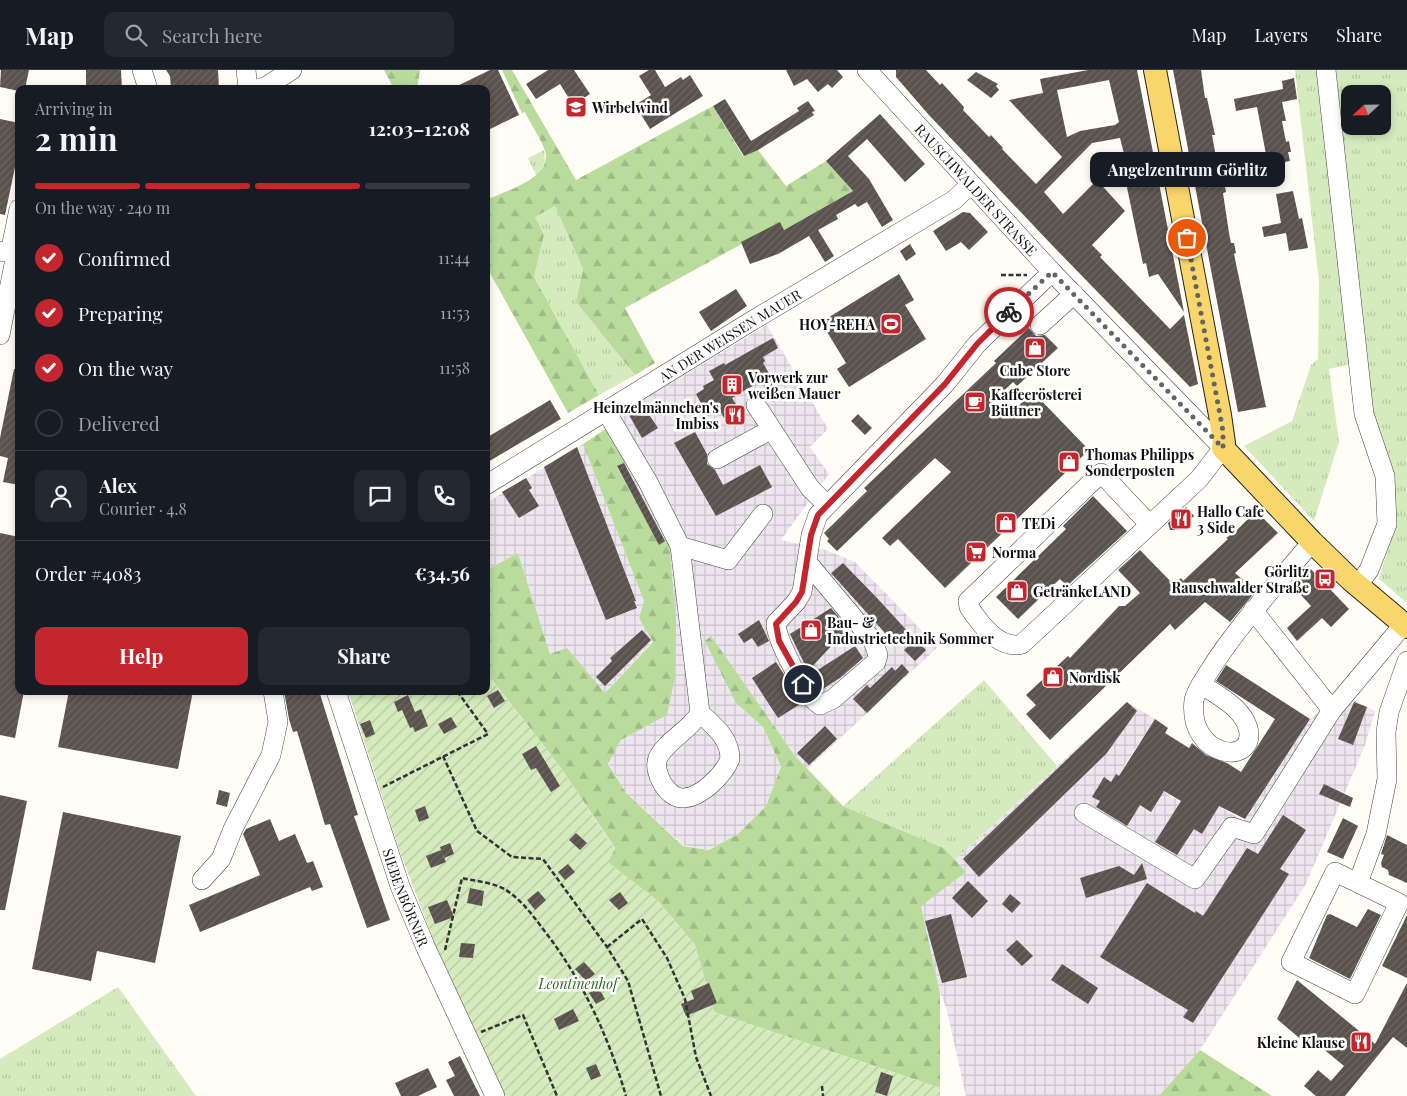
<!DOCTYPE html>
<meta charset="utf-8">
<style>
:root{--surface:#171b24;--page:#242831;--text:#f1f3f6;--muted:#9ea1a6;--line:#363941;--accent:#c4262e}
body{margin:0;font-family:"Playfair Display",serif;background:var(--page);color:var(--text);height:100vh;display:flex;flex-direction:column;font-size:19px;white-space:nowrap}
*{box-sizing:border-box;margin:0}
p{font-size:16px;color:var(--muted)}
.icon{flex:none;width:28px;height:28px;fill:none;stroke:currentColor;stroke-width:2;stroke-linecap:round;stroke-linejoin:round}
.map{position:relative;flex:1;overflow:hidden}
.sheet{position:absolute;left:15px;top:15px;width:475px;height:610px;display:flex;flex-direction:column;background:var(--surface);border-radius:10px;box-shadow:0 2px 8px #0003}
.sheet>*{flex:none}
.needle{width:32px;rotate:248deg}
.controls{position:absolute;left:1341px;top:15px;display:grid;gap:10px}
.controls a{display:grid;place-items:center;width:50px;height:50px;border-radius:10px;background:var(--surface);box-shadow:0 2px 8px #0003;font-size:25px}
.pin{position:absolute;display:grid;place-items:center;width:42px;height:42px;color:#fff;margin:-21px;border:2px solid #fff;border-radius:50%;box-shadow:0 1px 5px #0007}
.courier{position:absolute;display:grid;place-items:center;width:50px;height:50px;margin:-25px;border:4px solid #c4262e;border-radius:50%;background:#fff;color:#222;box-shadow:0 1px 6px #0007}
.bubble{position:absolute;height:35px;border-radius:10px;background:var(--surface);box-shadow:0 2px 8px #0003;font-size:16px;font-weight:700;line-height:35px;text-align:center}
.summary em{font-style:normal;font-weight:700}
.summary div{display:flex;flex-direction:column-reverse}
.summary{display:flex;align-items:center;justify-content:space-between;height:85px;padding:0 20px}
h1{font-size:32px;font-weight:700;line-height:38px}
.bar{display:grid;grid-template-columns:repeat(4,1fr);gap:8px 5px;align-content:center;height:60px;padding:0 20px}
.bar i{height:6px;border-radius:4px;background:var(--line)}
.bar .on{background:var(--accent)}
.bar p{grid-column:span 4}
.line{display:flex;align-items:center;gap:12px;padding:0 20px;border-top:1px solid var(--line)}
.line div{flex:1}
.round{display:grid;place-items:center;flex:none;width:52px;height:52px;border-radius:10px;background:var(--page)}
ol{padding:0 20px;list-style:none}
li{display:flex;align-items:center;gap:15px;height:55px}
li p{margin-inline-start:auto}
li .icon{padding:5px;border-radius:50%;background:var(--accent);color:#fff;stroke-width:4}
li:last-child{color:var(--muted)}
li i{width:28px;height:28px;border:2px solid var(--line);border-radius:50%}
.action{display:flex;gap:10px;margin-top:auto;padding:10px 20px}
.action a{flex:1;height:58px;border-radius:10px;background:var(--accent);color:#fff;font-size:20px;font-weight:700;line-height:58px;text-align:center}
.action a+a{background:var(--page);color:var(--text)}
header{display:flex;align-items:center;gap:30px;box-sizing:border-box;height:70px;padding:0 25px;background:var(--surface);border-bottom:1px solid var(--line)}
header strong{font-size:24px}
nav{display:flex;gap:28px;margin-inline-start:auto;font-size:18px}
.search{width:350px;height:45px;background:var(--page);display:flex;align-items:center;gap:12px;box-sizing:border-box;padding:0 18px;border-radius:10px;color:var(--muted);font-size:19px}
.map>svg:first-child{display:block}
</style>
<header>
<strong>Map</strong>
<div class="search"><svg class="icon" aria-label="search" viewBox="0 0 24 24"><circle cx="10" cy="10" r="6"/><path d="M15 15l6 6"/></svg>Search here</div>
<nav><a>Map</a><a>Layers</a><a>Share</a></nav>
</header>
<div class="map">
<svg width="1407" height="1026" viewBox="0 0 1407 1026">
<defs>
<pattern id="industrial-grid" width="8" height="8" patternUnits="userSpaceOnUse" patternTransform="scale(1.25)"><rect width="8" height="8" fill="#eee6ef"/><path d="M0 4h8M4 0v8" fill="none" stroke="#cbc4cc"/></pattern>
<pattern id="grass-tufts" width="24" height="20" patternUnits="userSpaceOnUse" patternTransform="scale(1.25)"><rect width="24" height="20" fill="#d5ebbd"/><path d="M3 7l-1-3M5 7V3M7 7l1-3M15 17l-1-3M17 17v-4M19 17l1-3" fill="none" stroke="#b6c8a1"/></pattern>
<pattern id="forest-firs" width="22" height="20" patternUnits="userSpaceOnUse" patternTransform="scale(1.25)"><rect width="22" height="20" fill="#b9dc9c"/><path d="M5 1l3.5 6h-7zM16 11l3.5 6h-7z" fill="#9ebc85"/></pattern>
<pattern id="garden-furrows" width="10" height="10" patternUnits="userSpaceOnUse" patternTransform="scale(1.25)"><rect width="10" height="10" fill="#d5ebbd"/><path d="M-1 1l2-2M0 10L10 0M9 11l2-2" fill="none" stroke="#b6c8a1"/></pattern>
<pattern id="building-hatch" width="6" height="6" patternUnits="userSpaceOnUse" patternTransform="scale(1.25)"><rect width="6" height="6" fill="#5a524d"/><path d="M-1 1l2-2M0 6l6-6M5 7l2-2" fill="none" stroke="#6d6662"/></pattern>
</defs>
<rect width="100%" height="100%" fill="#fffdf5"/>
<path fill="url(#industrial-grid)" d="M767,255L828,359L810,377L829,404L781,470L826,480L855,492L938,577L807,699L795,686L711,567L736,633L763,657L781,698L766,736L738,764L709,780L683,775L626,723L608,693L621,670L667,645L669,469L659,475L617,396L627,391L618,345Z
M583,374L644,531L639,548L653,571L605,623L567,579L550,584L518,483L486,500V433Z
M1341,624L1375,641L1365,675L1306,814L1200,980L1160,1026H966L946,937L940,923L921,835L966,802L955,790L1127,632L1155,649L1124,696L1180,732L1188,718L1244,751L1310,649Z"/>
<path fill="url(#grass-tufts)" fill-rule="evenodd" d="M1295,0H1320L1350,294L1329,299L1339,372L1314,451L1244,376L1292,351L1311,295L1318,289L1319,212Z
M1336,0H1407V533L1379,509L1394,458L1370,343ZM1350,24H1382V56H1350Z
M544,80L545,92L537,107L528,88Z
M555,136L583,199L576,232L635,305L599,325L534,207L544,165L534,147Z
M984,610L1057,696L955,790L944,778L843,736Z
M118,917L196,1026H0V989Z"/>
<path fill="url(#forest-firs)" d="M384,0H420L417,19H394Z
M502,0H512L576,110L713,36L743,86L758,80L786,116L826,91L853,121L784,160L780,153L625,238L655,293L635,305L576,232L583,199L555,136L535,147L544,165L534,207L599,325L568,343L486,196V130C505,121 553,108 545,81C541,68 531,55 525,42L522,43Z
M607,358L627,391L617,397L659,474L669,469L676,554L675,607L667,645L621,670L608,694L626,723L683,776L709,780L738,764L766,736L781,697L763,657L736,633L705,571L711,566L795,686L843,736L944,778L966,802L921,836L940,923V1018L714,942L695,875L658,831L607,792L615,778L558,694L486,602V500L518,483L550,584L567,578L605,623L653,572L639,548L644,531L583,374Z
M1200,980L1272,1026H1159Z"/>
<path fill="url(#garden-furrows)" d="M486,602L558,694L615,779L608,792L658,831L695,875L714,942L940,1018V1026H505L435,874L400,782L348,621H486Z"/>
<path fill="url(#building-hatch)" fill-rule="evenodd" d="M1,0H29L25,19H19V21L0,17Z
M86,0H121L122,19H86Z
M166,0H218L219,19H171L170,6Z
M490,0H498L519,45L486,61V19H451Z
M548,0H574L590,24L573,35L560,14L536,29L526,14Z
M649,0H655L665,17L681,7L683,10L690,5L703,26L650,59L635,35L651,25L639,6Z
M786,0H837L843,7L832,18L828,14L818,22L807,9L794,16Z
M896,0H926L940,15L942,13L964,37L963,40L989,67L991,65L1003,78L1002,79L1036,114L1062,87L1009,30L1043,23L1040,9L1088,0H1137L1184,242L1158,204L1149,207L1146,193L1143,194L1125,108L1130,107L1120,68L1092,73L1044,122L1063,144L1097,110L1125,141L1092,175L1102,185L1100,187L1170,259L1184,245L1198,314L1190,317L1050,173L928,44L896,7ZM1109,10L1119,52L1115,55L1080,61L1067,67L1057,20Z
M1173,0H1201L1205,28H1207L1215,65H1212L1216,87L1219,86L1226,122L1223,123L1229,163L1231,173H1234L1236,183L1234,184L1266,337L1238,342Z
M976,2L998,14L996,16L999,20L991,28L967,10Z
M1294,8L1297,29L1282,32L1286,51H1282L1286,72L1289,71L1291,82H1288L1290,91L1268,95L1257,37L1236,41L1234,29L1283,19L1282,11Z
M725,29L751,71L799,41L797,38L808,31L815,41L812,42L814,45L758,80L744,86L713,36Z
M880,44L925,94L905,112L867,69L848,86L869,109L893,150L882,157L867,132L858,137L855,134L836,145L838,149L818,160L834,186L825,192L809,166L778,184L750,194L741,172L780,152L784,160L853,121L826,91Z
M0,49L19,53V78L5,145L0,144Z
M1293,121L1299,149L1302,148L1308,178L1289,181L1286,163L1264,167L1262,157L1281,153L1276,124Z
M963,142L970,143L988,162L969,180L961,172L946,181L933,161Z
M910,174L916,184L906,191L900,181Z
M899,204L914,230L905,235L926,269L849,317L837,299L846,293L821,252Z
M736,219L747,236L711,261L699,242Z
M1029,258L1036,266L1045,265L1058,278L1017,316L1013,312L991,333L1006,348L1033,322L1089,380L945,518L898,469L890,476L882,468L951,402L935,388L837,481L827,471L829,469L824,463L867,421L864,418L996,293L994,291Z
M773,268L778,278L763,287L765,291L763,293L782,326L773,332L761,311L732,328L739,339L724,348L719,339L708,346L696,324L704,319L703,316L714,310L709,301L724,293L725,295Z
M14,299H19V415L3,412L8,388L0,386V368Z
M550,330L561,349L486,393V368Z
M858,344L872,358L865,365L851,351Z
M629,345L650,346L658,358L642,368Z
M695,362L707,384V394L715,400L723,415L760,395L772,417L716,446L674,373Z
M577,377L636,531H634L637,538L606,550L544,397Z
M624,393L665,471L659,475L617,396Z
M526,408L532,418L529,420L539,436L519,448L502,422Z
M1093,426L1127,461L1067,516L1060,509L1018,549L996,527L1066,459L1063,456Z
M1186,437L1194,446L1179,460H1170L1168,453Z
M1256,441L1278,463L1235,503L1256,521L1230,552L1205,532L1175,560L1170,554L1050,670L1026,644L1036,635L1026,625L1068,586L1070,588L1119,536H1125L1140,523L1118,500L1140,480L1174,515L1181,508L1183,511L1228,469L1226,468L1237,460Z
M0,463L19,467V621H24L15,668L0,665Z
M843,493L878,529L910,564L894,573L831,503Z
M1308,496L1349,539L1331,557L1322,548L1297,571L1287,558L1311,536L1291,514Z
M831,538L848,558L808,601L790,564Z
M759,550L769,571L758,577L752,568L744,573L738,564Z
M642,560L651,570L605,616L596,607L612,591L610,588Z
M915,569L926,580L915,591L904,580Z
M855,576L863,588L840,608L821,620L810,605Z
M776,592L802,633L778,648L752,608Z
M902,594L909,602L867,643L853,629L867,615L870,618L892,597L895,601Z
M1226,595L1310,649L1245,749L1219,736L1202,764L1194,759L1177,785L1155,772L1181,731L1164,721L1151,742L1140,735L1127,756L1096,737L1100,731L1092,727L1104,707L1111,712L1116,704L1119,706L1155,649L1168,658L1165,663L1189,678L1192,673L1206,685L1227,693L1241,702L1275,649L1216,611Z
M498,620L505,631L494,638L487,626Z
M69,621H193L178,699L58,677Z
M284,621H319L358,745L354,746L390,850L367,858L330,754L325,755L297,661L293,662L289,649Z
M408,625L415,642L421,639L428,656L415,662L413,657L410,658L402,640L398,642L394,632Z
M1127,632L1137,641L1106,684L979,807L963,789Z
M1354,632L1367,637L1353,675L1338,669Z
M451,647L457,657L444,664L438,654Z
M370,650L375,664L366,668L360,654Z
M825,656L837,669L809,695L797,683Z
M536,676L560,716L551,722L536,698L531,700L522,684Z
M1324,714L1353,728L1350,737L1319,724Z
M219,720L230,723L227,737L216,734Z
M0,725L27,731L5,840H0Z
M425,736L429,748L419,752L415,740Z
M63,742L181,766L155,893L97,881L91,911L32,899Z
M1283,745L1306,760L1280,799L1289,804L1193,953L1183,947L1188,940L1100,887L1147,813L1195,843L1196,841L1203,846L1247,778L1258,784Z
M1343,748L1358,756L1343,789L1327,782Z
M270,749L279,771L295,764L307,793L313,791L323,817L312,821L310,817L200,862L189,835L260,805L243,764L246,759Z
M576,763L587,773L580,780L569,770Z
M1387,765L1407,775V813L1389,805L1388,800L1382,797L1381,793L1384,785L1381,784Z
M450,773L454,784L444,788L440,777Z
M441,780L446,792L431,798L426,786Z
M1142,793L1147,809L1086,828L1080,808L1119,796L1134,805Z
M568,794L575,802L565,810L558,802Z
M968,811L988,831L972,848L952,828Z
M470,818L484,821L482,836L467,833Z
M538,821L546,830L535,840L527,830Z
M620,822L628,833L619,840L609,830Z
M1010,824L1021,833L1012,843L1002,834Z
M447,830L454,847L435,854L428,837Z
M1368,839L1381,845L1350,909L1309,888L1327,845L1330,844L1357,857Z
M951,844L967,907L942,913L925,851Z
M1407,845V908L1382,896Z
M1017,870L1033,886L1022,896L1006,880Z
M461,873L475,874L473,888L459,887Z
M584,892L595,904L586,911L575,899Z
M1062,894L1098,918L1088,934L1051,910Z
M1297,910L1375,974L1407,913V978L1393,967L1345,1026H1316L1304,1016L1318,1000L1331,1011L1344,996L1315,972L1311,978L1277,949Z
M709,913L717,933L686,946L681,934L694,929L691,921Z
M598,917L605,929L596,934L589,923Z
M573,939L579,951L559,960L554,949Z
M460,986L480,1026H454L446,1010L455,1006L448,992Z
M596,994L601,1006L591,1010L586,998Z
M428,998L437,1017L418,1026H401L395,1013Z
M881,1002L893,1006L887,1026L875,1022Z"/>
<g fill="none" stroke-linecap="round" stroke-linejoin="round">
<g stroke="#444" stroke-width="20">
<g id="minor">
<path d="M142,0L148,19"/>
<path d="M246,0L248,19"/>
<path id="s1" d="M867,0L1052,202L1223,378L1199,409L1022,574C1000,580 980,554 969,537L968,531L1101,403L1150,455"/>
<path d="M1326,0L1364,344L1385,406L1387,454L1369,500L1358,515"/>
<path d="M258,19L265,17L292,0"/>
<path d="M0,181L16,184L0,265"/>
<path d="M10,183L19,139"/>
<path d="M1040,255L1074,224"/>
<path d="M756,335L810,418L827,435"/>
<path d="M606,341L648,412L680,476L700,643C690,660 665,672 658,688C652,702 668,730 684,728C702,727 724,704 730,689C730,668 714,656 700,643"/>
<path d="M717,389L770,360"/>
<path id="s2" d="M486,415L750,252L954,130L971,114"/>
<path d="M680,476L728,490L763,444"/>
<path d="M807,492L873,571L878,585L876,592L833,629L820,635C807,629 775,568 776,553L796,532L802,522L811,465L818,445L945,314L977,274L1052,202"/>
<path d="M1253,540L1332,640"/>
<path d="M1201,614C1218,626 1242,637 1248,658C1258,697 1187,689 1194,630C1196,621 1203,611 1208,603C1238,555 1276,515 1312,472"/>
<path id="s3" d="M336,621L400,816L426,878L495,1026"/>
<path d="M1084,743L1195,809L1232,757L1254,764L1332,640L1404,554"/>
<path d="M202,810L221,789L233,759L271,685L278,652L273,621"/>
<path d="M1358,813L1335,802L1291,892L1355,924L1399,833L1358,813L1376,764L1387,709L1386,662L1389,642L1407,591"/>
</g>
</g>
<g stroke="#222" stroke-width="24">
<path id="major" d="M1155,0L1220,345L1224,373L1223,378L1312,472L1350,509L1407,557"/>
</g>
<path stroke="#333" stroke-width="2.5" stroke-dasharray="5 2.5" stroke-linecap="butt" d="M1001,205H1027
M443,686L477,761L512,787L543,789L607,877L628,911L661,1026
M383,717L488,664L457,621
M607,877L642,849L667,888L685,929L696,987L711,1026
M445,880L462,808C475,811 495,813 506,820C521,830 532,844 543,859C582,909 608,965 626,1026
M481,962L523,945L557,1026
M822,1016L823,1026"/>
<use href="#minor" stroke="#fff" stroke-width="19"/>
<use href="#major" stroke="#f9d66b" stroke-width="22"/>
</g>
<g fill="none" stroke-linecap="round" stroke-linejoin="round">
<path stroke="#646461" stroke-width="5" stroke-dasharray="0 9" d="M1009,242L1052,202L1223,378V361L1187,168"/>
<path stroke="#c4262e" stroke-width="6" d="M803,614L779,571L776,554L796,532L802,522L811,465L818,445L945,314L977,274L1009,242"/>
</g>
<defs>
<g id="school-square" transform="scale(1.125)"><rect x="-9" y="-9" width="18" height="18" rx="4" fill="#c4262e" stroke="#fff"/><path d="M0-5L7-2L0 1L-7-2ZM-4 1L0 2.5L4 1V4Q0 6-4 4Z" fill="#fff"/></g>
<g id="stadium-square" transform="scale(1.125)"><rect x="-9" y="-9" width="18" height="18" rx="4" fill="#c4262e" stroke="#fff"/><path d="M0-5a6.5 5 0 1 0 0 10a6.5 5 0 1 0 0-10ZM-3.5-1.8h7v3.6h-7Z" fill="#fff"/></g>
<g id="shop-square" transform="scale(1.125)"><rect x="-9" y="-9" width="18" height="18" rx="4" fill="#c4262e" stroke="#fff"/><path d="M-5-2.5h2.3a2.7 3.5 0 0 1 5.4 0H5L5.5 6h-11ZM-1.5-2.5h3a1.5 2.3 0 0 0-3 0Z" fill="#fff"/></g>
<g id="building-square" transform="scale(1.125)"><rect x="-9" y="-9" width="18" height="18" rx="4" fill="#c4262e" stroke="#fff"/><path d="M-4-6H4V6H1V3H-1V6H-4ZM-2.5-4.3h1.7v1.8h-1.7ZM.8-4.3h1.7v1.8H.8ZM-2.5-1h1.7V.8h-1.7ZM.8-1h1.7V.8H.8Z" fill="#fff"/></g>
<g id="cafe-square" transform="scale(1.125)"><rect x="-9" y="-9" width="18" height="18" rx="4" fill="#c4262e" stroke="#fff"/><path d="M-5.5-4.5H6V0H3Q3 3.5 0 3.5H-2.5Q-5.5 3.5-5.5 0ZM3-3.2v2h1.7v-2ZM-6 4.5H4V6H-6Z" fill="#fff"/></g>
<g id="restaurant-square" transform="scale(1.125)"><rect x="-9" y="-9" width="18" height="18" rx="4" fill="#c4262e" stroke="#fff"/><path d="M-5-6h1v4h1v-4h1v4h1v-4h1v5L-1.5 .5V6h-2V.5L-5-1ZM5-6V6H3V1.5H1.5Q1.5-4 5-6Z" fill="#fff"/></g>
<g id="supermarket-square" transform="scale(1.125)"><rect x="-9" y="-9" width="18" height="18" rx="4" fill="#c4262e" stroke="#fff"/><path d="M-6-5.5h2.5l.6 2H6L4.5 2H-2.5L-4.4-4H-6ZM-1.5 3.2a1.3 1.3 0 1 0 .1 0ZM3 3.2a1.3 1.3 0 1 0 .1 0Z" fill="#fff"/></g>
<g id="bus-square" transform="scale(1.125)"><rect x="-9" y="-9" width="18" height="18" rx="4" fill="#c4262e" stroke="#fff"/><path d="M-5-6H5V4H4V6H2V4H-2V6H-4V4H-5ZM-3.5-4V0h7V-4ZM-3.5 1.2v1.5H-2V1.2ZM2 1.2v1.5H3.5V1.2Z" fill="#fff"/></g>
</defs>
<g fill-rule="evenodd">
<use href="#school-square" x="576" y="37"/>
<use href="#stadium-square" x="891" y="254"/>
<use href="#shop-square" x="1035" y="278"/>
<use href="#building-square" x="732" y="315"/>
<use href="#cafe-square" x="975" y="332"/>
<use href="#restaurant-square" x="735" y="345"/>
<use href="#shop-square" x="1069" y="392"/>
<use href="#restaurant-square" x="1181" y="449"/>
<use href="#shop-square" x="1006" y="453"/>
<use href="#supermarket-square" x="976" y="482"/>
<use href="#bus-square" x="1325" y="509"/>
<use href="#shop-square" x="1017" y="521"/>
<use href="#shop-square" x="811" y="560"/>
<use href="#shop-square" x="1053" y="607"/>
<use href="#restaurant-square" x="1361" y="972"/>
</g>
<g text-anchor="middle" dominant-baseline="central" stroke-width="5" stroke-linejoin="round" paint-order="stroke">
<g font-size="14" font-weight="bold" fill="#111" stroke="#fff" text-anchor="start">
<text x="592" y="37">Wirbelwind</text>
<text x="875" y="254" text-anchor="end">HOY-REHA</text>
<text x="1035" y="300" text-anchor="middle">Cube Store</text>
<text x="748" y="307">Vorwerk zur<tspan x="748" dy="16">weißen Mauer</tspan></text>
<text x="991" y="324">Kaffeerösterei<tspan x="991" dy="16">Büttner</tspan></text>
<text x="719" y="337" text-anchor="end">Heinzelmännchen's<tspan x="719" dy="16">Imbiss</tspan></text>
<text x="1085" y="384">Thomas Philipps<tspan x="1085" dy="16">Sonderposten</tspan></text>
<text x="1197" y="441">Hallo Cafe<tspan x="1197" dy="16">3 Side</tspan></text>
<text x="1022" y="453">TEDi</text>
<text x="992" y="482">Norma</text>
<text x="1309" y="501" text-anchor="end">Görlitz<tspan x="1309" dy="16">Rauschwalder Straße</tspan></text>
<text x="1033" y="521">GetränkeLAND</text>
<text x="827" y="552">Bau- &amp;<tspan x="827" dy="16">Industrietechnik Sommer</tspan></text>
<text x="1069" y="607">Nordisk</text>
<text x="1345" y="972" text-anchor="end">Kleine Klause</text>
</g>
<g font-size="14" fill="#111" stroke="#fff">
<text stroke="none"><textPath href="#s1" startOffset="162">RAUSCHWALDER STRASSE</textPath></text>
<text stroke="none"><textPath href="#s2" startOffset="286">AN DER WEISSEN MAUER</textPath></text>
<text stroke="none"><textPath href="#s3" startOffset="218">SIEBENBÖRNER</textPath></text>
</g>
<g font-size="14" font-style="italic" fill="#2f6b1f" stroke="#fff">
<text x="578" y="913">Leontinenhof</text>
</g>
</g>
</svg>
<div class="controls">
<a><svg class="needle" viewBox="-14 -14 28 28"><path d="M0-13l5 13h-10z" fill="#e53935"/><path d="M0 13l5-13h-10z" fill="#9ea1a6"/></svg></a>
</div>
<div class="pin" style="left:1187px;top:168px;background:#ea580c"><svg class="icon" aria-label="bag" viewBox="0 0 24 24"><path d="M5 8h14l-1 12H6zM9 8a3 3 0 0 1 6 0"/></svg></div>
<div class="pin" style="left:803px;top:614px;background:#1f2937"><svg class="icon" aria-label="home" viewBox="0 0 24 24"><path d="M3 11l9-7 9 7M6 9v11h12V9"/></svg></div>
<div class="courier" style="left:1009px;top:242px"><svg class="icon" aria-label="bike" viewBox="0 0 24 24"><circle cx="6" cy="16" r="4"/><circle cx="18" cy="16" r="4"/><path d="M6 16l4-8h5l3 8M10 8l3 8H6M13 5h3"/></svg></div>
<div class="bubble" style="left:1090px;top:82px;width:195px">Angelzentrum Görlitz</div>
<section class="sheet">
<div class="summary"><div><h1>2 min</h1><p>Arriving in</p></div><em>12:03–12:08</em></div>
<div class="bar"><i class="on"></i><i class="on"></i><i class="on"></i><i></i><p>On the way · 240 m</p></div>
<ol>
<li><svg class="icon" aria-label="check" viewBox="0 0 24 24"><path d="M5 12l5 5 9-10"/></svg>Confirmed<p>11:44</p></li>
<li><svg class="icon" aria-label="check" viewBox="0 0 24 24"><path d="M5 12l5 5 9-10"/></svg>Preparing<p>11:53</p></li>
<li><svg class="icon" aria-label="check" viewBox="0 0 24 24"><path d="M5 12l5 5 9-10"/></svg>On the way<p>11:58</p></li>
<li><i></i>Delivered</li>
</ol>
<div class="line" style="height:90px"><a class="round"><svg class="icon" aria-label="person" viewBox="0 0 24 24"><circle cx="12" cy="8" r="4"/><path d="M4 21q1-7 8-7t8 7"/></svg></a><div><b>Alex</b><p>Courier · 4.8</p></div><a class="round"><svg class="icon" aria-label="chat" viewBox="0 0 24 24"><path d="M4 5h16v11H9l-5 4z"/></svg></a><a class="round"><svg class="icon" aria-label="phone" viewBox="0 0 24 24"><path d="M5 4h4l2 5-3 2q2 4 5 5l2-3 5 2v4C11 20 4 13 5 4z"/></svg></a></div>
<div class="line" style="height:65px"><div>Order #4083</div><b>€34.56</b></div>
<div class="action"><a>Help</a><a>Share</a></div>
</section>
</div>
